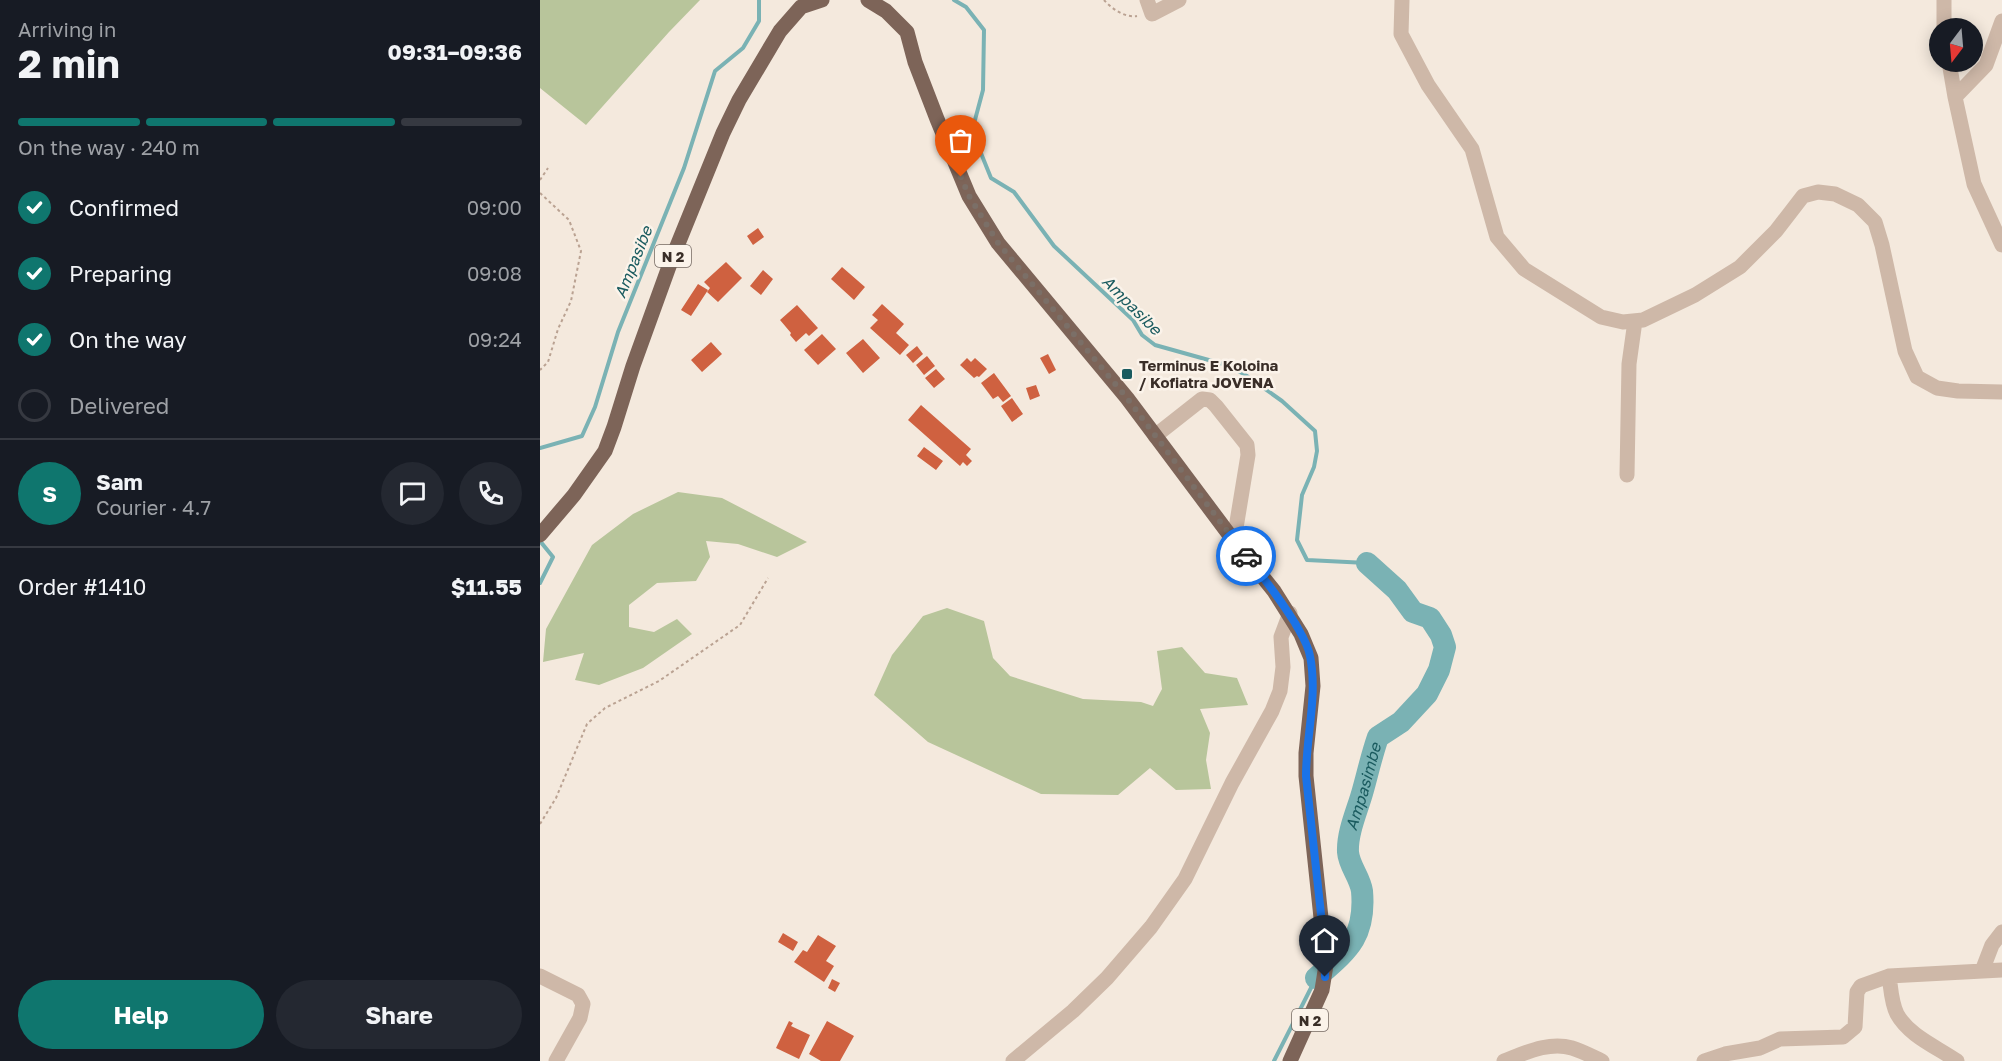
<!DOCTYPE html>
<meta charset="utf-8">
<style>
:root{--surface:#171b24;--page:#242831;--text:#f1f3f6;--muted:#9ea1a6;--line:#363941;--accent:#0f766e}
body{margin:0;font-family:"Golos Text",sans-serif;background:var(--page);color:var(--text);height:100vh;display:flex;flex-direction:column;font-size:22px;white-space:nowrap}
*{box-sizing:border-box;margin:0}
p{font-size:20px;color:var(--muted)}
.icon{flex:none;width:33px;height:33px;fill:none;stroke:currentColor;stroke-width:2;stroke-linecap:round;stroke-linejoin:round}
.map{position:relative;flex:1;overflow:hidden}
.side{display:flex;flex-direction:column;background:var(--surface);width:540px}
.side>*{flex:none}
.needle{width:39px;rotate:196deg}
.controls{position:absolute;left:1389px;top:18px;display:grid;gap:12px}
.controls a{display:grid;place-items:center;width:54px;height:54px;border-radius:50%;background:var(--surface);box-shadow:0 3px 15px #0003;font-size:30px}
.pin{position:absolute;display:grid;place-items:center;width:51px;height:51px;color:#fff;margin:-62px -26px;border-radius:50% 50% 50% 0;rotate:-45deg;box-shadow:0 0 6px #0007}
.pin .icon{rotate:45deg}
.courier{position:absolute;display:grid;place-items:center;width:60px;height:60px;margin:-30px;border:4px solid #1a73e8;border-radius:50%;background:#fff;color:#222;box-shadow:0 2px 8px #0007}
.head em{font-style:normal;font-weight:700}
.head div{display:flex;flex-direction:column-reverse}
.head{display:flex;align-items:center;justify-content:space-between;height:102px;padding:0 18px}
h1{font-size:39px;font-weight:700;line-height:45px}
.bar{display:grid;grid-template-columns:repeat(4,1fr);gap:9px 6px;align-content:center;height:72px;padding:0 18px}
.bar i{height:8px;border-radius:4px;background:var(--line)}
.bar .current{background:var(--accent)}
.bar p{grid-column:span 4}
.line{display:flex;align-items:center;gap:15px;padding:0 18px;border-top:2px solid var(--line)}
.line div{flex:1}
.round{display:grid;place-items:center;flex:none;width:63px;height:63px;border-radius:32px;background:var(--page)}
ol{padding:0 18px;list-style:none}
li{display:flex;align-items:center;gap:18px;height:66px}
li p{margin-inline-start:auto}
li .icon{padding:6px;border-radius:50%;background:var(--accent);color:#fff;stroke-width:4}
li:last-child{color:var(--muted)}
li i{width:33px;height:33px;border:3px solid var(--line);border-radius:50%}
.action{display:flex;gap:12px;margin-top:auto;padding:12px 18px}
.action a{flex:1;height:69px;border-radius:36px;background:var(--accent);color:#fff;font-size:24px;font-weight:700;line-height:69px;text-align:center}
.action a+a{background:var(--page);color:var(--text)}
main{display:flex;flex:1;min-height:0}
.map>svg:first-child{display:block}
</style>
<main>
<section class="side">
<div class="head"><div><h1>2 min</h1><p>Arriving in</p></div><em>09:31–09:36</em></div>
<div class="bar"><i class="current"></i><i class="current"></i><i class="current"></i><i></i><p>On the way · 240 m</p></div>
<ol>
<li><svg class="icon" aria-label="check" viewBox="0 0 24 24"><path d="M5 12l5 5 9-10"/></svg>Confirmed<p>09:00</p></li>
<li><svg class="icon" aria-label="check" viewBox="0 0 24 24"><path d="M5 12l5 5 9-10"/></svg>Preparing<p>09:08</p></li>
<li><svg class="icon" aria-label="check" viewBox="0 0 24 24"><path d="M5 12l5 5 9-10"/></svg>On the way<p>09:24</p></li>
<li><i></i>Delivered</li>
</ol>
<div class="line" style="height:108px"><b class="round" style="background:var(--accent);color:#fff">S</b><div><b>Sam</b><p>Courier · 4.7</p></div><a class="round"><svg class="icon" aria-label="chat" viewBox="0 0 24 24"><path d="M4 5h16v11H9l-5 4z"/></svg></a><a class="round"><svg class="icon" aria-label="phone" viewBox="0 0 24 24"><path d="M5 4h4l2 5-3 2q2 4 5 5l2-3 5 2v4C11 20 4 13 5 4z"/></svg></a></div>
<div class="line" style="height:78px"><div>Order #1410</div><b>$11.55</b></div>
<div class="action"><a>Help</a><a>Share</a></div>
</section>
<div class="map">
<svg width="1462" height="1061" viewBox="0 0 1462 1061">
<rect width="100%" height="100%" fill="#f4e9dd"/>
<path fill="#b8c59b" d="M0,0H160L129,32L46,125L0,88Z
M138,492L182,498L267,542L237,557L198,544L166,541L170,557L156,581L117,583L89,605V627L114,632L137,619L152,634L103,668L59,685L35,680L44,653L3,662L6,629L52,545L93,514Z
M407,608L444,621L453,658L470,676L543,699L601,702L613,706L622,689L617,651L642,647L665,673L697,678L708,705L660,709L670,733L666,760L671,789L636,790L610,768L578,795L501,794L388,742L334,695L352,655L383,616Z"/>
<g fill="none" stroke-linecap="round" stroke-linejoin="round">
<path stroke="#7ab2b4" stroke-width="4" d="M414,0L426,7L444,30L443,90L432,131L451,178L474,192L514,246L593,320L602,335L615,345L683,364L704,374L742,401L775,431L777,451L774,467L762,495L757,540L767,560L827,563
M0,448L42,436L55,407L78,332L144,168L175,71L203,48L219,21V0
M0,541L13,557L0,583
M734,1061L776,978"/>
<path stroke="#7ab2b4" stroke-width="22" id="s1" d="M776,978C808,950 826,937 822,891C820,877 809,866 808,852C807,832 818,809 823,790C828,772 832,754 838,737L861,722L887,694L899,670L905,647L901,635L890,618L873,612L857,590L827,563"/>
</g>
<path fill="#cf6140" d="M218,228L224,237L213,245L207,236Z
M186,262L202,278L178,302L167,292L170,288L164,282Z
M302,267L325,287L314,300L291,279Z
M223,270L233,279L221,295L210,286Z
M158,284L168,290L151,316L141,310Z
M342,304L364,324L356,333L369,345L360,355L330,328L338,320L332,315Z
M257,305L278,328L269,336L266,333L256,342L250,335L251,333L240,320Z
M282,334L296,349L278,365L264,350Z
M323,339L340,358L323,373L306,353Z
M171,342L182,354L162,372L151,360Z
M377,346L383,354L373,363L366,355Z
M508,354L516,370L509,374L500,358Z
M387,356L395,366L384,375L376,365Z
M427,358L431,362L435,358L447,369L439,377L437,376L434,378L420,365Z
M396,369L405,379L394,388L385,378Z
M454,373L471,396L463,402L458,396L453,399L441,383Z
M496,385L500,396L490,400L486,388Z
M472,398L483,414L472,422L461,406Z
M381,405L431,449L426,455L432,461L427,466L423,462L420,466L368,420Z
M384,447L403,461L396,470L377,456Z
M243,933L258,942L253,951L238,942Z
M278,935L296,946L286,961L294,966L284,982L254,962L263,950L267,952Z
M292,979L300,983L295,992L288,988Z
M249,1021L253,1023L251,1026L270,1035L259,1059L236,1048Z
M287,1021L314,1036L300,1061H281L269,1054Z"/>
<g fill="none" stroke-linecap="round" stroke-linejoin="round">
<path stroke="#baa292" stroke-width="2" stroke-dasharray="3 3" stroke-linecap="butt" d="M564,0C572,9 585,18 597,16
M0,180L8,168
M0,193L29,220L41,251L31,301L18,329L8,362L0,370
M0,824L16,798L47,724L65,708L119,681L200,625L228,578"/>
<path stroke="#ceb8a8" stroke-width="15" d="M607,0L612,14L639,0
M862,0L861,34L888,85L932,149L957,237L984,269L1061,317L1083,322L1103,320L1155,295L1200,267L1236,231L1263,196L1278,192L1295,194L1318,205L1335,222L1342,245L1365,351L1377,377L1397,388L1418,391L1462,392
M1404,0V28
M1409,62L1415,97L1434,184L1462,245
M1415,97L1446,65L1462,21
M615,436L662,399L670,400L676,406L707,445L708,455L694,540
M1087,475L1089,364L1095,321
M1442,971L1452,945L1462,932
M0,976L38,995L43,1004L40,1018L16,1061
M473,1061L533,1011L567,978L611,927L645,879L692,783L732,711L740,691L743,667L741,637L750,613
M964,1061C985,1053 1009,1041 1032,1048C1042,1051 1053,1057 1062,1061
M1164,1061L1185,1054L1220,1048L1240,1039L1303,1037L1315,1027L1317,992L1321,986L1349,976
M1417,1061C1397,1047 1369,1036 1357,1014C1351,1002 1351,988 1349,976L1462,970"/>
<path stroke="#7d6458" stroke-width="15" d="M328,0L346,11L367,32L375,62L397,119L429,196L458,243L587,398L697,545L734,591L761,634L771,658L773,686L766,753V776L786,965L782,990L750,1061
M0,535L34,495L65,451L74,427L93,366L131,261L183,133L199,100L240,31L261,7L282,0"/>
</g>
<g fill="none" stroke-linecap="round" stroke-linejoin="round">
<path stroke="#7b6f67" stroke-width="6" stroke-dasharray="0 10.8" d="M421,177L429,196L458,243L587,398L706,556"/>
<path stroke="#1a73e8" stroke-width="8" d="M706,556C724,578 740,599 755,623C761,634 768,644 770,656C778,696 766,736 766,776L785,951V977"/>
</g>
<rect fill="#1a5b5f" stroke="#fbf3ea" stroke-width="2" x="581" y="368" width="12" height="12" rx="3"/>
<g text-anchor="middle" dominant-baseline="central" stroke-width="5" stroke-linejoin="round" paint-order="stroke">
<g fill="#fbf3ea" stroke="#746962" stroke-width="1.5">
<rect x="115" y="245" width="36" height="22" rx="4.5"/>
<rect x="752" y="1009" width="36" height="22" rx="4.5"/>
</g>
<g font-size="14" font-weight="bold" fill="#3a2e28">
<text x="133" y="256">N 2</text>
<text x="770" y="1020">N 2</text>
</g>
<g font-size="15" font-weight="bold" fill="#3a2e28" stroke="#fbf3ea" text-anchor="start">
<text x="599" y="365">Terminus E Koloina<tspan x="599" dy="17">/ Kofiatra JOVENA</tspan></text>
</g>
<g font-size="16" font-style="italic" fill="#1a5b5f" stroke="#fbf3ea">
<text transform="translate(93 262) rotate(-68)">Ampasibe</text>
<text transform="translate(592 305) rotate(45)">Ampasibe</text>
<text stroke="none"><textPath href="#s1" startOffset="213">Ampasimbe</textPath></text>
</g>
</g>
</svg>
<div class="controls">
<a><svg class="needle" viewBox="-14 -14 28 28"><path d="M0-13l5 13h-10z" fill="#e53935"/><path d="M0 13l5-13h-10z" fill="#9ea1a6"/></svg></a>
</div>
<div class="pin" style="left:421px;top:177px;background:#ea580c"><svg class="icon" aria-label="bag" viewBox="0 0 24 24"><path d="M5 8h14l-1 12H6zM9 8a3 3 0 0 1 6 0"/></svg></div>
<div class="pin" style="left:785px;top:977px;background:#1f2937"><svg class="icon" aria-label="home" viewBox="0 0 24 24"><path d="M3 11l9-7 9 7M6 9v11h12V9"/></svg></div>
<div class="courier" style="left:706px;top:556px"><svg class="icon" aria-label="car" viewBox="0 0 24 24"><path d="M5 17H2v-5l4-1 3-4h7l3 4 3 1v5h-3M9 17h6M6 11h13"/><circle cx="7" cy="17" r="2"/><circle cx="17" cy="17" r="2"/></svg></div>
</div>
</main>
